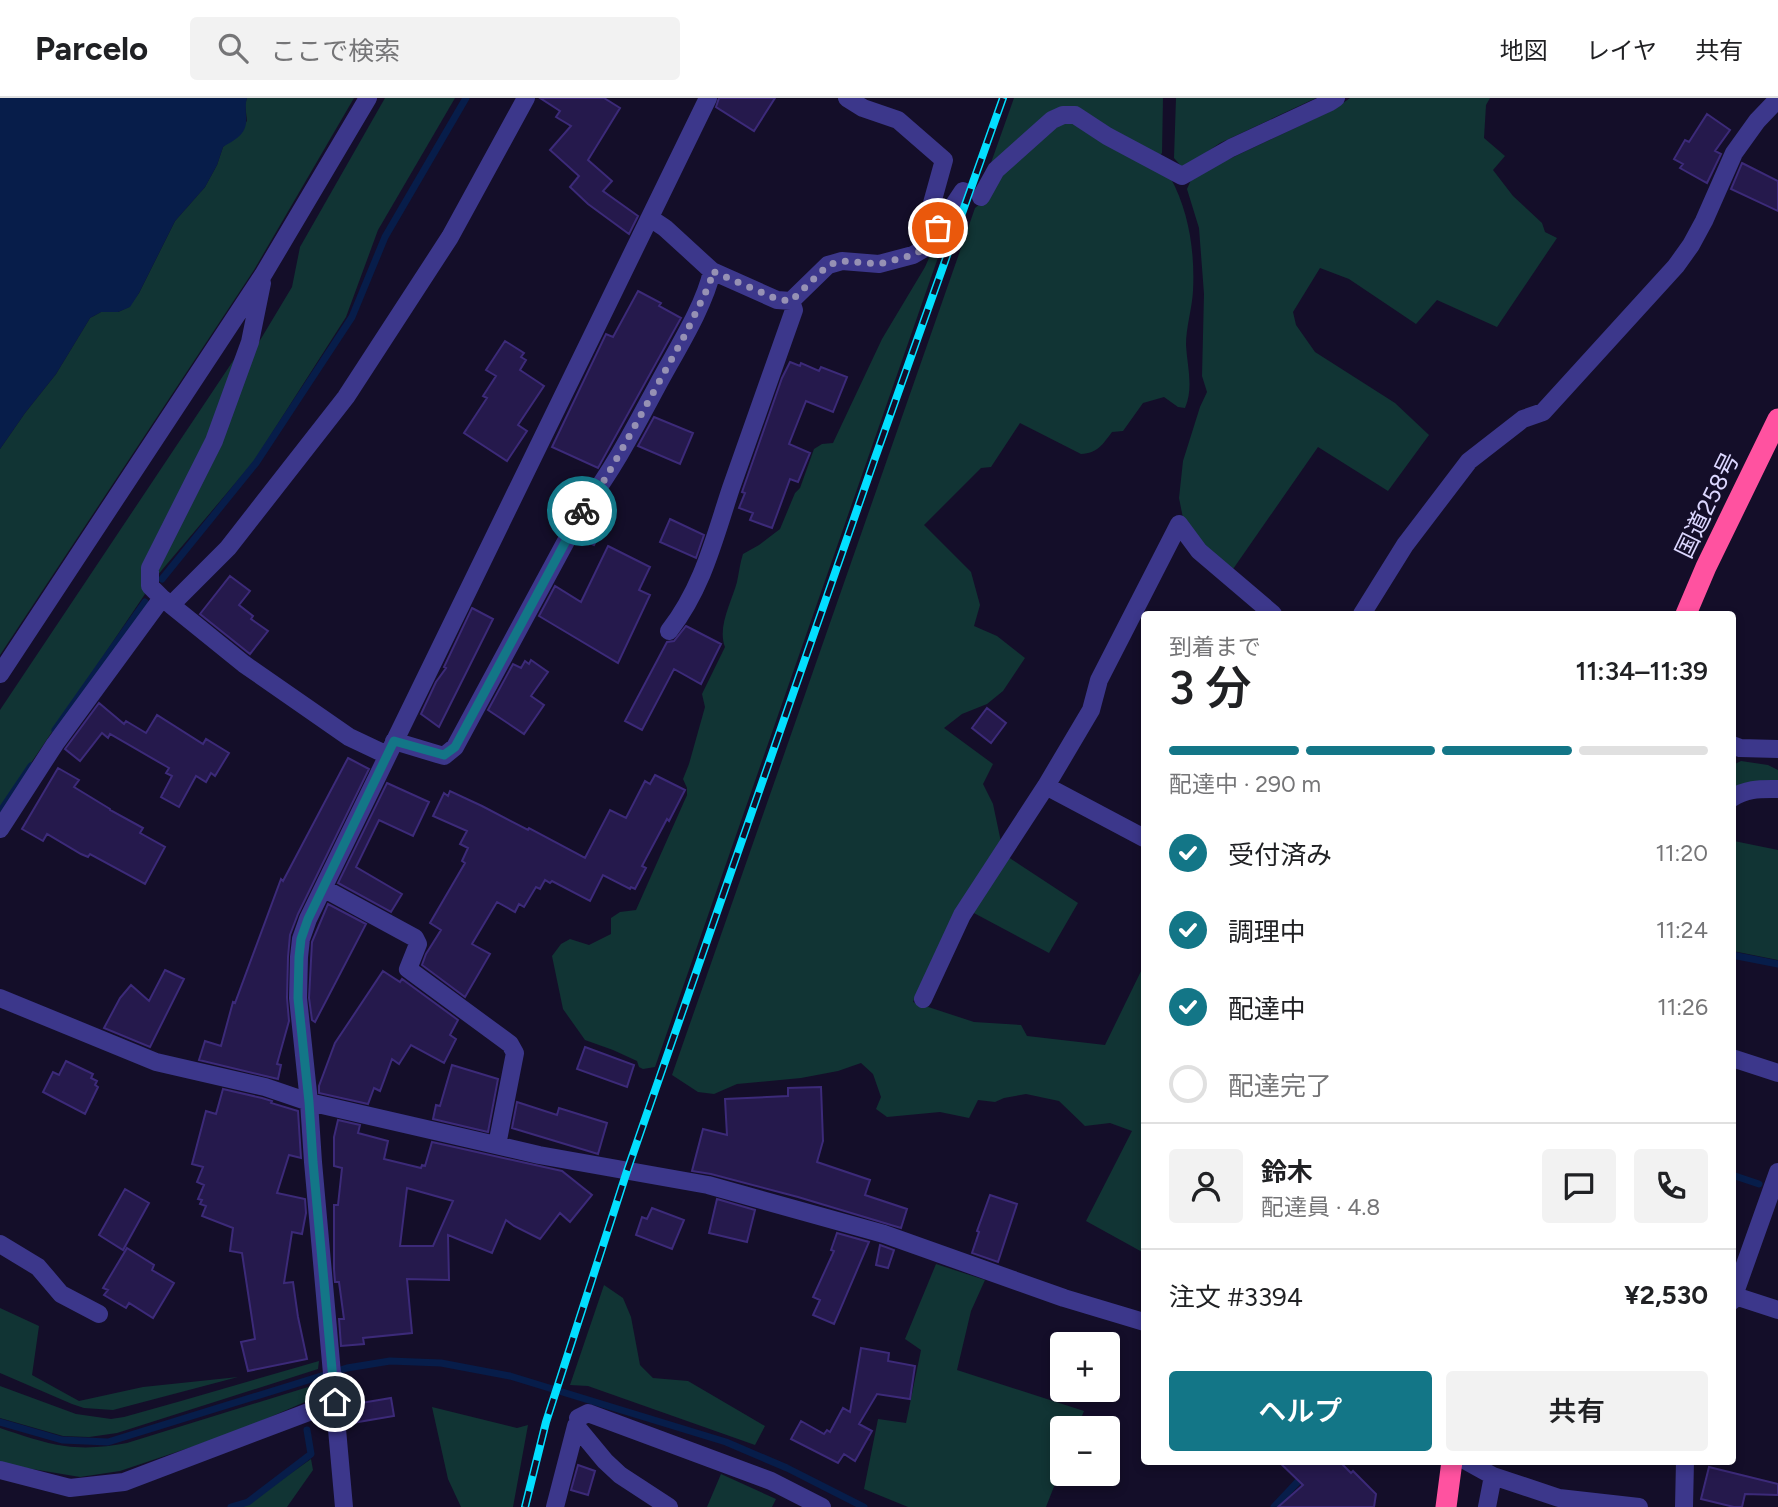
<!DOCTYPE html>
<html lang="ja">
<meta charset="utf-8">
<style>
:root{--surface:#fff;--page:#f2f2f2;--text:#202124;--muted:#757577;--line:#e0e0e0;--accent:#137687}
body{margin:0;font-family:Figtree,"Noto Sans JP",sans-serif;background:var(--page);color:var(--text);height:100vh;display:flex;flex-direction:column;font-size:26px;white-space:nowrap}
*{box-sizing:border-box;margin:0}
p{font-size:23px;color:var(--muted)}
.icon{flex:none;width:38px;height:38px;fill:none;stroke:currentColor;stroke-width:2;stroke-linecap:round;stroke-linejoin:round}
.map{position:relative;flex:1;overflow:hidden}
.drawer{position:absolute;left:1141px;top:513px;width:595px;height:854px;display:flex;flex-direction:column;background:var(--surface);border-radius:7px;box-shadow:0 4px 10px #0003}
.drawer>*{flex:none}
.buttons{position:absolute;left:1050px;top:1234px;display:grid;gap:14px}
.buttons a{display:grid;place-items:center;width:70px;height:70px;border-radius:7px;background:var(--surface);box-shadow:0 4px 10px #0003;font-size:35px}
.pin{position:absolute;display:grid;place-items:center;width:60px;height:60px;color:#fff;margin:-30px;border:4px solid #fff;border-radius:50%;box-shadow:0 2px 7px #0007}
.courier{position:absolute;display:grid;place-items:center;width:70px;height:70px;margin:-35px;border:5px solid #137687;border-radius:50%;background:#fff;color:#222;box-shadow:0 2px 9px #0007}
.head em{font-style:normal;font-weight:600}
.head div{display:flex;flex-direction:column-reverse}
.head{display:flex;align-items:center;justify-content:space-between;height:119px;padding:0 28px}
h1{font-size:46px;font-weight:600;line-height:52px}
.bar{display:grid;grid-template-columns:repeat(4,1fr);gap:10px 7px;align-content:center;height:84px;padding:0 28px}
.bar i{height:9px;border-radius:5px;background:var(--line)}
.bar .active{background:var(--accent)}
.bar p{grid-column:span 4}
.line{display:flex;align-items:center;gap:18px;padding:0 28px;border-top:2px solid var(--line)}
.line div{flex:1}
.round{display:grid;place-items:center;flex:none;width:74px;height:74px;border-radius:7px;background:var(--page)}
ol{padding:0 28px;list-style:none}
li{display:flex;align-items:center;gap:21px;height:77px}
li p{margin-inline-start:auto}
li .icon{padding:7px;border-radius:50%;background:var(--accent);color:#fff;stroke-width:4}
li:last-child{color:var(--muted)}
li i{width:38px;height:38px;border:4px solid var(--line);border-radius:50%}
.primary-button{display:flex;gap:14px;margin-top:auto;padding:14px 28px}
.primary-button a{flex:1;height:80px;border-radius:7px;background:var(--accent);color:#fff;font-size:28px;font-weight:600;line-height:80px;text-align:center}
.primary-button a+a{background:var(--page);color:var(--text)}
header{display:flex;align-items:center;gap:42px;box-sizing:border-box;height:98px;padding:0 35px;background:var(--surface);border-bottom:2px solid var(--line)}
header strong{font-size:33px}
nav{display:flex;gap:38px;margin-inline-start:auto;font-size:24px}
.search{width:490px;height:63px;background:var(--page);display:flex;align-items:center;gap:18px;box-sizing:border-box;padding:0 24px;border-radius:7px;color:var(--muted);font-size:26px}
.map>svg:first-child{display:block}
</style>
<header>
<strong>Parcelo</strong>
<div class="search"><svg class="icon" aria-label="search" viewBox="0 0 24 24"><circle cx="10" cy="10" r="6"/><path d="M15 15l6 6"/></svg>ここで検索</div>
<nav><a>地図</a><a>レイヤ</a><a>共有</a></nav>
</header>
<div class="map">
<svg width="1778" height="1409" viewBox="0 0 1778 1409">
<rect width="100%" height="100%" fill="#140e29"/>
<path fill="#113434" d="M247,0H354L254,172L0,557V351L25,315L56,276L90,220L101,214H118L129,209L139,195L175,123L205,89L217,67L223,49L247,23L245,6Z
M385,0H455L378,132L346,219L254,363L156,479V471L259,244L292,189L300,149Z
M1014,0H1163L1162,55L1158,59L1073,10L987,76Z
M1176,0H1316L1220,45L1185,69L1181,68L1174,60Z
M1350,0H1490L1486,7L1484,40L1505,58L1493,72L1513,98L1542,125L1545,134L1557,140L1497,229L1437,202L1416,226L1349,181L1320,170L1293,214L1296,227L1315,254L1395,305L1429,337L1388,393L1318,349L1231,474L1203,447L1183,420L1179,400L1183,363L1200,309L1207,294L1202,278L1204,196L1199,130L1187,91L1191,82L1225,63L1333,12Z
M1073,23L1170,79C1189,113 1195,154 1193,193C1192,211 1186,229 1186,247C1187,268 1194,289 1185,310L1178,309L1164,299L1143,305L1123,333L1112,334C1102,347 1098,355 1081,356L1020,325L991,369L981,370L924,427L971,474L980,507L974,528L997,538L1025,560L1003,593L987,606L962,616L944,630L993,666L983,686L993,706L1001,744L952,819L913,904L974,924L1021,927L1027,938L1105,947L1144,867V1155L1086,1123L1132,1033L1110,1025L1085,1028L1059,1003L1026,996L1004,1000L995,1004L978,1002L969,1020L940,1014L887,1019L876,1011L881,999L873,976L861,965L838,973L801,980L737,986L714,996L698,994L672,977L975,110L982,104L1000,75L1052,26Z
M942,131H948L655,969L643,971L639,969L637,963L613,952L585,942L563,911L552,858L561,846L570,841L589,847L611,836V820L620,814L636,812L687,697V690L683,681L689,666L705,609L702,596L725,549C717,529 732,503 737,484C739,474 740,465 743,456L759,447L780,431L795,395L800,390L814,351L822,346L833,345L882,241L925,169Z
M241,251L219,311L141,485L145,496L0,711V612Z
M1741,663L1768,667L1778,672V685L1733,692V667Z
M1734,743L1778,752V862L1733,853L1732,744Z
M1008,759L1078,805L1049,855L972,814Z
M936,1166L985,1182L971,1213L957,1272L1084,1313L1077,1330H1062V1368L1046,1409H908L864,1391L878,1321L906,1325L921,1252L905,1241Z
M604,1187L623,1200L631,1219L640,1267L653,1280L688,1283L765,1328L755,1347L588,1288L570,1287Z
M0,1210L39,1228L32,1277L79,1303L143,1289L238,1279L113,1312L84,1310L72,1306L0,1275Z
M319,1263L318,1271L117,1335L89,1339L63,1338L0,1320V1288L76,1316L111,1321L124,1319L181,1303Z
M321,1285V1297L233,1335L120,1373L80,1379L14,1368L0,1364V1330C21,1337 43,1345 65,1348C85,1351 107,1349 127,1345Z
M432,1309L517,1330L528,1327L513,1409H461L448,1381Z
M311,1361L313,1372L287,1409H238L249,1405Z
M721,1376L776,1401L772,1409H707Z"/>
<path fill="#071d4a" d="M0,0H247C245,7 246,11 246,18C248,36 236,41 223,49L217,67L205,89L175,123L139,195L130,209L118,214H101L90,220L56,276L25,315L0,351Z"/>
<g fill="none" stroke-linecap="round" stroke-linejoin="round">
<path stroke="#071d4a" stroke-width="7" d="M162,481L256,365L352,219L385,139L466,0
M55,632L145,504
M0,714L31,668
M1732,857L1778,866
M1732,1077L1759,1086
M0,1324L62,1342L108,1344L347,1270L390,1263L441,1265L510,1278L726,1344L787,1370L864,1409
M231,1409L248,1404L311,1356L307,1332
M1274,1409L1305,1376"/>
</g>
<path fill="#25194c" stroke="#3c2a79" stroke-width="2" fill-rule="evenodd" d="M540,0H604L620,10L588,62L612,83L603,93L638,118L629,136L588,106L570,89L579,78L550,52L571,28L556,19L560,13Z
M719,0H775L754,33L716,9Z
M1707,16L1730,32L1715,53L1721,56L1707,85L1680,70L1683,66L1674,61L1685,42L1689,44Z
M1742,65L1778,83V113L1731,91Z
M638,193L661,205L659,208L681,220L598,370L552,349L606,236L613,239Z
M505,243L524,255L521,259L526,262L520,272L544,288L518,327L527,333L507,363L464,335L487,300L483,298L496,278L486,272Z
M790,264L800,268L801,265L819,273L821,269L847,279L833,314L806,303L789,346L810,355L798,384L790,381L772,430L750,422L753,415L739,410L745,395L742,394L782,280Z
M654,319L693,335L680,366L638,348Z
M670,421L704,437L696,460L660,444Z
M590,423L603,429L594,447L580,441Z
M608,448L650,469L639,492L650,497L618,565L539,518L555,488L581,504Z
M230,478L250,493L239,507L253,518L251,521L268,533L250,556L200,516Z
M472,510L493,521L439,629L421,616L436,584L446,570L444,569Z
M686,528L721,546L701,586L674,571L642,632L625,623L667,544L674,543Z
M531,562L548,574L531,598L544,607L524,636L488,612L513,566L521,570L525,563L529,566Z
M99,605L124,626L126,623L146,635L157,617L203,646L206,641L229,655L215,678L211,675L206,684L196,678L179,709L161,699L172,678L166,675L169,670L110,636L108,640L102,635L80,663L65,651Z
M987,610L1006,625L991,645L972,630Z
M348,660L369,671L298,816L290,837L288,859L287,900L289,923L277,966L281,967L278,981L199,962L205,943L221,948L233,904L235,905L281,781L283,783Z
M58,670L79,682L74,689L110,711V712L143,730L140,735L165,749L145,786L90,756L88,759L81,756L47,736L43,743L22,731Z
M655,677L685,692L669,723L667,721L642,768L646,770L635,791L631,789L630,791L603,777L590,803L552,783L550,785L545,782L540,791L536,789L524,809L519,806L515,814L497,804L472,846L490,856L465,899L422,867L426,856L441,832L430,825L465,765L462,763L468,750L460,746L467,733L433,718L444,695L448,698L450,693L482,708L528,732L529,730L585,760L610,712L626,720L645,683L650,686Z
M387,685L429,704L413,738L379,722L356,769L402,796L391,814L338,785Z
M328,806L366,826L315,924L312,922L309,900L312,844Z
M165,872L184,881L150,949L104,930L120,900L131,887L149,903Z
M383,873L400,884L402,881L458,922L450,937L456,941L444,965L411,947L399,966L392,961L380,993L374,990L368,1006L319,995V988L335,945Z
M585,949L634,967L627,989L577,971Z
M66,963L93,976L91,980L97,983L95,987L98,989L85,1016L43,994L53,974L59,977Z
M452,967L498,981L488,1034L433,1021L436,1007L440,1008Z
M821,989L823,1043L817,1064L870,1082L865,1097L907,1111L901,1130L798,1099L711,1076L692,1073L703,1031L727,1037L725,1001L788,998V990Z
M223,991L262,1000L272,1003L271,1005L298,1013L301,1060L289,1057L277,1095L305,1101L306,1115L302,1136L292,1134L284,1185L293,1184L298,1219L307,1261L248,1273L241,1244L255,1241L242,1155L230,1153L233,1130L202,1118L206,1108L200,1106L202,1102L198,1101L204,1087L197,1084L203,1069L192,1066L206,1013L216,1016Z
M517,1004L557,1017L559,1010L607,1025L598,1056L512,1030Z
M338,1022L360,1027L358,1035L388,1043L384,1061L421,1070L422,1067L425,1068L432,1044L562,1073L592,1097L570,1124L560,1115L540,1141L514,1128L506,1122L492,1155L448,1137L449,1182L407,1181L412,1235L363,1240L364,1246L341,1248L339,1221H344L339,1184H335L334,1171V1107H338L342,1070L334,1068V1039ZM407,1090L453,1103L433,1148H400Z
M125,1091L149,1105L123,1152L99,1137Z
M990,1097L1017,1106L998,1164L972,1155L979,1134L977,1133Z
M717,1101L755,1112L747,1144L709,1135Z
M652,1110L684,1122L672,1151L636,1137L642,1119L647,1121Z
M837,1135L869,1144L834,1226L813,1217L820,1202L813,1199L834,1153L831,1152Z
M880,1147L894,1152L888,1170L876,1167Z
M127,1150L154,1167L152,1172L174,1185L153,1220L129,1205L126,1210L104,1197L108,1192L103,1190Z
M861,1250L889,1255L888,1263L915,1268L910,1301L877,1296L859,1326L872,1333L855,1363L844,1356L838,1365L791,1341L801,1323L824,1336L827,1332L830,1334L843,1310L850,1314Z
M391,1300L394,1318L352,1325L349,1307Z
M1278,1363H1339L1351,1375L1353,1373L1376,1396L1374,1409H1278L1303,1387Z
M578,1367L595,1373L588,1397L571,1392Z
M1709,1369L1778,1386V1397L1745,1396L1742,1409H1734L1701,1401Z"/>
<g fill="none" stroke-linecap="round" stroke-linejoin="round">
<path stroke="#3c378b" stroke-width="18" d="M847,0L863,10L898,22L944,62L924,134L926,148
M981,99L996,72L1052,22L1063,17H1075L1107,38L1182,78L1231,50L1330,4L1336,0
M650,120L665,130L712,173L777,202L791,203L828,167L842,163L879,166L913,157L925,150L963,93
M162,500L150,488V470L214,343L250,244L262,185
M171,507L244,566L349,639L387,657
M1362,516L1405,447L1469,363L1523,321L1543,314L1676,168L1691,147L1704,123L1734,55L1757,23L1778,1
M669,533C703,489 714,441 731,390C752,331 773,272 794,212L791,203
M0,576L263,177L368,0
M394,643L444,658L455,649L585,408C616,368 638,323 662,279C679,248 705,206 712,173
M1732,647L1740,650L1778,651
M1046,688L1144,740
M1732,700C1747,690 1761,691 1778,691
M0,731L55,646L162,500L171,507L228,450L346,299L450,139L526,0
M323,790L415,840L418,846L408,871L510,946L515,955L497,1047
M0,900L156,964L265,989L309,1004L539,1057L708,1087L884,1136L1064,1200L1144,1224
M923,901L962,817L1046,688L1091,612L1099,582L1179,426L1199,453L1273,516
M1732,960L1778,975
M0,1146L38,1169L61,1196L99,1216
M1732,1197L1778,1212
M1732,1203L1778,1074
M578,1320L588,1315L771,1383L822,1409
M1466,1363L1493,1378L1559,1400L1639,1409
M0,1372L70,1390L124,1384L335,1304
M344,1409L313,1064L309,1004L298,900L299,859L301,841L308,821L708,0
M555,1409L576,1328L605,1363L620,1377L669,1409
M1487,1409L1493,1378
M1684,1409L1685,1363"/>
<path stroke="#ff52a0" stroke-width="21" d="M1686,516L1706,469L1778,321
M1446,1409L1452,1363"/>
<g stroke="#03dfff" stroke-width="8">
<path id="rail" d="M525,1409L546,1324L627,1073L875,360L1003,0"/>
</g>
<use href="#rail" stroke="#140e29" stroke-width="5" stroke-dasharray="16" stroke-linecap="butt"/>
</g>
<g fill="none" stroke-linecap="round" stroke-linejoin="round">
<path stroke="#9691b4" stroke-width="7" stroke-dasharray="0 12.6" d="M582,413L602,386L620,355L686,235L710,185L712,173L777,201L791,203L828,167L842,163L879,166L913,157L925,150L938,130"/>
<path stroke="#137687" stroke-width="9" d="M335,1304L313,1064L309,1004L298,900L299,859L301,841L308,821L394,643L444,657L455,649L582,413"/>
</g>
<g text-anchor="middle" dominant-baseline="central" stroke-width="5" stroke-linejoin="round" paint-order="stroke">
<g font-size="24" fill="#dcd7ff" stroke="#140e29">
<text transform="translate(1707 407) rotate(-64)">国道258号</text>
</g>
</g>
</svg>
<div class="buttons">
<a>+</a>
<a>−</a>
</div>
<div class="pin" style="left:938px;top:130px;background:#ea580c"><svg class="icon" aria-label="bag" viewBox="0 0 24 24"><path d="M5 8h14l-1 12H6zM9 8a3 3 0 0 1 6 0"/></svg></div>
<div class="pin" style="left:335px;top:1304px;background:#1f2937"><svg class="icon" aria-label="home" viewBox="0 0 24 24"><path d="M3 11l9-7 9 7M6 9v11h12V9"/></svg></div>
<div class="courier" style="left:582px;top:413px"><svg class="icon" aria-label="bike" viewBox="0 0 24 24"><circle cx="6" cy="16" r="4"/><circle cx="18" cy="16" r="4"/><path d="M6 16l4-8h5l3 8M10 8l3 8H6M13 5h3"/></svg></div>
<section class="drawer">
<div class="head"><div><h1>3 分</h1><p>到着まで</p></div><em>11:34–11:39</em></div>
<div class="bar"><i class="active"></i><i class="active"></i><i class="active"></i><i></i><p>配達中 · 290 m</p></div>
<ol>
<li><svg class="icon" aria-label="check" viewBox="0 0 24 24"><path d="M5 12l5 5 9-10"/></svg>受付済み<p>11:20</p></li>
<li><svg class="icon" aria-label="check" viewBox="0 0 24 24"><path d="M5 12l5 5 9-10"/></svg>調理中<p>11:24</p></li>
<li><svg class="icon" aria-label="check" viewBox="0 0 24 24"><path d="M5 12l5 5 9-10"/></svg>配達中<p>11:26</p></li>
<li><i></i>配達完了</li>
</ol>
<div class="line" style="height:126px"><a class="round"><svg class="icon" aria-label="person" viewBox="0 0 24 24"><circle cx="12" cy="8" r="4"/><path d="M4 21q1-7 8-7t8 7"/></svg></a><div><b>鈴木</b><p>配達員 · 4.8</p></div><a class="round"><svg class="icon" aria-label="chat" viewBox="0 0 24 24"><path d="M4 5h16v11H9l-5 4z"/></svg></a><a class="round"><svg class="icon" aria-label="phone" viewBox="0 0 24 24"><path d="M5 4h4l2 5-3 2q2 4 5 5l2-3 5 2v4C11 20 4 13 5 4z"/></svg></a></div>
<div class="line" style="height:91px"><div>注文 #3394</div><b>¥2,530</b></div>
<div class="primary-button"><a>ヘルプ</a><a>共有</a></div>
</section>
</div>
